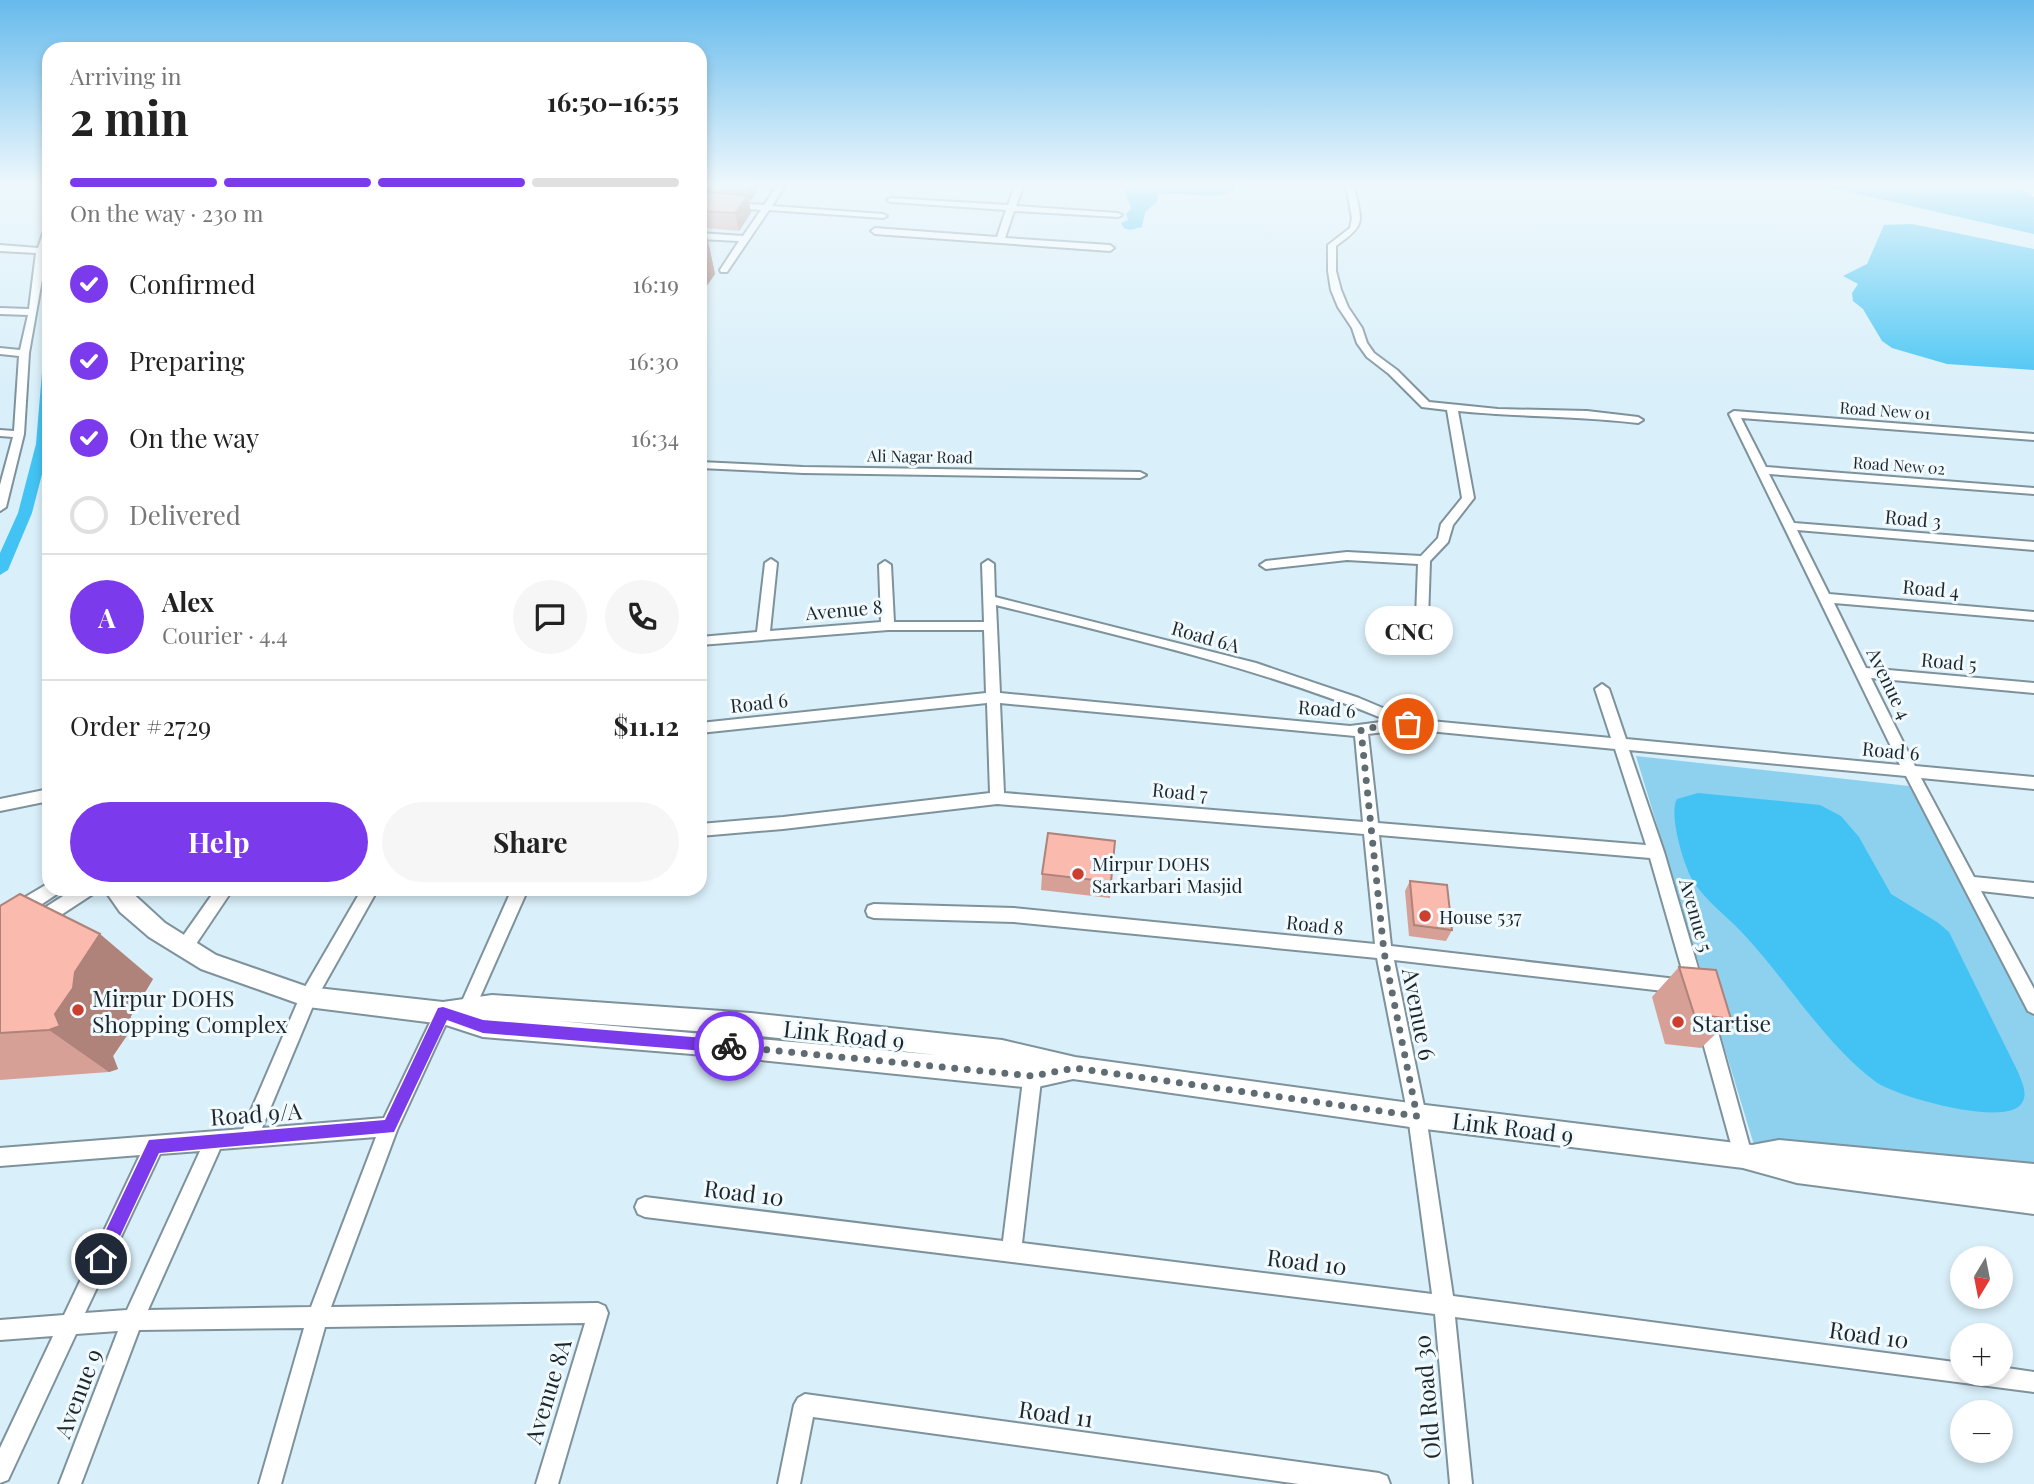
<!DOCTYPE html>
<meta charset="utf-8">
<style>
:root{--surface:#fff;--page:#f6f6f6;--text:#222;--muted:#767676;--line:#e0e0e0;--accent:#7c3aed}
body{margin:0;font-family:"Playfair Display",serif;background:var(--page);color:var(--text);height:100vh;display:flex;flex-direction:column;font-size:26px;white-space:nowrap}
*{box-sizing:border-box;margin:0}
p{font-size:23px;color:var(--muted)}
.icon{flex:none;width:38px;height:38px;fill:none;stroke:currentColor;stroke-width:2;stroke-linecap:round;stroke-linejoin:round}
.map{position:relative;flex:1;overflow:hidden}
.drawer{position:absolute;left:42px;top:42px;width:665px;height:854px;display:flex;flex-direction:column;background:var(--surface);border-radius:21px;box-shadow:0 4px 10px #0003}
.drawer>*{flex:none}
.needle{width:46px;rotate:190deg}
.controls{position:absolute;left:1950px;top:1246px;display:grid;gap:14px}
.controls a{display:grid;place-items:center;width:63px;height:63px;border-radius:50%;background:var(--surface);box-shadow:0 4px 10px #0003;font-size:35px}
.pin{position:absolute;display:grid;place-items:center;width:60px;height:60px;color:#fff;margin:-30px;border:4px solid #fff;border-radius:50%;box-shadow:0 2px 7px #0007}
.courier{position:absolute;display:grid;place-items:center;width:70px;height:70px;margin:-35px;border:5px solid #7c3aed;border-radius:50%;background:#fff;color:#222;box-shadow:0 2px 9px #0007}
.bubble{position:absolute;height:49px;border-radius:24px;background:var(--surface);box-shadow:0 4px 10px #0003;font-size:23px;font-weight:700;line-height:49px;text-align:center}
.summary em{font-style:normal;font-weight:700}
.summary div{display:flex;flex-direction:column-reverse}
.summary{display:flex;align-items:center;justify-content:space-between;height:119px;padding:0 28px}
h1{font-size:46px;font-weight:700;line-height:52px}
.bar{display:grid;grid-template-columns:repeat(4,1fr);gap:10px 7px;align-content:center;height:84px;padding:0 28px}
.bar i{height:9px;border-radius:5px;background:var(--line)}
.bar .active{background:var(--accent)}
.bar p{grid-column:span 4}
.line{display:flex;align-items:center;gap:18px;padding:0 28px;border-top:2px solid var(--line)}
.line div{flex:1}
.round{display:grid;place-items:center;flex:none;width:74px;height:74px;border-radius:37px;background:var(--page)}
ol{padding:0 28px;list-style:none}
li{display:flex;align-items:center;gap:21px;height:77px}
li p{margin-inline-start:auto}
li .icon{padding:7px;border-radius:50%;background:var(--accent);color:#fff;stroke-width:4}
li:last-child{color:var(--muted)}
li i{width:38px;height:38px;border:4px solid var(--line);border-radius:50%}
.cta{display:flex;gap:14px;margin-top:auto;padding:14px 28px}
.cta a{flex:1;height:80px;border-radius:42px;background:var(--accent);color:#fff;font-size:28px;font-weight:700;line-height:80px;text-align:center}
.cta a+a{background:var(--page);color:var(--text)}
.map>svg:first-child{display:block}
</style>
<div class="map">
<svg width="2034" height="1484" viewBox="0 0 2034 1484">
<rect width="100%" height="100%" fill="#d9eff9"/>
<path fill="#8dd1ef" d="M1636,756L1909,786L2034,1017V1172L1754,1145Z"/>
<path fill="#43c3f3" d="M1129,186H1241C1213,204 1188,190 1158,195L1157,202L1145,212L1142,227L1130,230L1124,228L1121,223L1128,220L1126,214L1131,208L1124,189Z
M1823,186H2015L2034,197V234Z
M1912,224L2034,249V370L1947,364L1892,348L1882,341L1863,309L1853,301L1852,293L1858,284L1843,276L1867,264L1884,225Z
M1698,793L1820,805L1841,816L1859,837L1891,894L1937,922L1949,932L2018,1072C2022,1082 2028,1094 2022,1103C2007,1128 1897,1097 1876,1082C1828,1047 1788,983 1748,939C1731,919 1707,903 1693,881C1684,866 1668,814 1677,799Z"/>
<g fill="none" stroke-linecap="round" stroke-linejoin="round">
<path fill="#43c3f3" fill-rule="evenodd" d="M49,356V447L32,513L8,570L0,575V553L18,513L36,444L43,360Z"/>
<g stroke="#7e929c" stroke-width="4">
<path id="street" d="M777,186H785L772,206L883,214L887,216L883,218L769,210L727,272H721L720,270L739,241L700,239V233L743,236L761,210L700,205V201L764,205Z
M1015,186H1023L1016,206L1118,213L1122,215L1118,217L1014,211L1005,238L1110,245L1114,248L1110,251L875,234L871,231L875,228L997,237L1006,210L891,202L887,200L891,198L1008,205Z
M1346,186H1354C1361,222 1368,223 1336,246V271L1341,290L1348,307L1362,328L1367,343L1374,353L1397,370L1429,402L1498,409L1587,411L1638,417L1643,420L1638,423C1578,416 1518,417 1458,411L1474,498L1453,525L1448,542L1430,561L1428,620L1414,628L1408,624L1416,618L1418,564L1347,560L1266,569L1260,565L1266,561L1347,552L1421,556L1438,538L1441,524L1462,498L1447,410L1422,407L1389,374L1367,357L1357,343L1352,328L1338,307L1331,290L1328,271V245L1350,228L1352,218Z
M49,225V240L29,353L24,434L6,507L0,511V485L13,437L0,436V430L14,431L19,356L0,354V348L20,350L28,315L0,314V308L29,309L36,253L0,251V245L38,248L45,228Z
M1734,411L2034,434V440L1741,418L1766,467L2034,488V494L1769,474L1794,523L2034,542V550L1797,530L1829,594L2034,612V620L1834,603L1866,668L2034,683V693L1871,678L1915,766L2034,777V789L1921,778L1974,877L2034,883V897L1981,891L2034,989V1014L2028,1011L1906,776L1629,750L1664,852L1703,985L1701,990L1695,992L1688,988L1681,993L1394,960L1426,1116L1453,1296L1962,1363V1374H2000V1367L2034,1372V1392L1455,1317L1472,1484H1450L1435,1314L645,1217L638,1214L635,1207L638,1200L645,1197L1003,1241L1024,1072L1027,1066L1033,1064L1039,1066L1042,1072L1022,1243L1432,1294L1408,1116L1377,958L1014,922L874,918L868,916L866,911L868,906L874,904L1014,908L1375,944L1364,834L997,804L783,829L700,836V824L783,817L990,793L987,703L700,733V723L986,693L984,630H888L700,645V637L757,632L765,563L771,559L777,563L770,631L881,622L879,565L885,561L891,565L894,622H984L982,564L988,560L994,564L995,597L1256,663L1359,698L1409,719L1611,738L1595,689L1602,684L1609,689L1626,739L1900,765L1729,414ZM996,605C1129,638 1262,668 1389,721L1350,726L1000,693ZM1000,703L1355,736L1363,822L1004,793ZM1408,729L1615,749L1646,845L1378,823L1368,734ZM1379,835L1650,858L1685,980L1391,946Z
M700,462L803,467L1140,472L1146,475L1140,478L803,473L700,468Z
M49,789V801L0,811V799Z
M49,883V889H59L57,894L24,916L0,926V912Z
M74,889H95L93,894L44,926L38,928L32,926L30,921L32,916Z
M216,889H233L190,953L184,955L178,953L176,948L178,943Z
M362,889H378L315,1001L262,1128L384,1118L437,1008L443,1005L449,1008L451,1013L397,1130L331,1307L598,1303L605,1306L608,1313L558,1484H536L585,1323L325,1327L281,1484H259L304,1328L139,1330L81,1484H59L118,1331L76,1334L8,1480L0,1483V1448L53,1336L0,1340V1320L64,1315L140,1155L0,1166V1148L243,1129L302,992ZM376,1137L311,1307L148,1310L220,1149ZM200,1151L127,1310L85,1313L160,1154Z
M512,889H528L473,1013L467,1016L461,1013L459,1008Z
M1706,1013L1712,1015L1715,1021L1752,1155L1750,1162L1743,1164L1736,1162L1734,1155L1697,1021L1700,1015Z
M805,1394L1379,1473L1387,1476L1390,1484H1299L813,1417L800,1484H778L794,1405L798,1398Z"/>
</g>
<g stroke="#7e929c" stroke-width="4">
<path id="secondary" d="M104,889H128L165,923L216,955L308,987L443,1002L492,995L751,1013L1002,1040L1075,1057L1417,1104L1752,1145L1779,1140L2034,1164V1214L1797,1183L1743,1168L1417,1128L1073,1079L1033,1088L741,1058L483,1037L443,1024L308,1007L201,969L149,937L120,912ZM558,1021L751,1035L937,1055Z"/>
</g>
<use href="#street" fill="#fff" fill-rule="evenodd"/>
<use href="#secondary" fill="#fff" fill-rule="evenodd"/>
</g>
<path fill="#d7a096" d="M700,186H760V187L750,201H749L751,213L739,231L705,228L715,274L701,294H700Z
M1115,841L1110,898L1041,890L1042,874Z
M1410,881L1452,930L1446,941L1409,936L1405,891Z
M0,906L153,979L131,1016L130,1031L113,1056L118,1069L109,1072L0,1080Z
M1679,967L1731,1019L1701,1048L1665,1044L1652,997Z"/>
<path fill="#af827a" d="M747,186H760V187L750,201Z
M748,196L751,213L739,231L735,213Z
M702,212L715,274L701,294L700,289V214Z
M100,934L153,979L131,1016L130,1031L113,1056L118,1069L109,1072L49,1030L55,1014L75,972Z"/>
<path fill="#fabaae" stroke="#af827a" stroke-width="2" d="M700,191L748,196L735,213L700,211Z
M1048,833L1115,841L1111,882L1042,874Z
M1410,881L1447,885L1452,930L1414,925Z
M20,894L100,934L75,972L73,988L55,1014L60,1026L49,1030L0,1033V906Z
M1679,967L1716,970L1731,1019L1694,1014Z"/>
<linearGradient id="sky" x2="0" y2="1"><stop stop-color="#66baec"/><stop offset="0.47" stop-color="#eef8fc"/><stop offset="1" stop-color="#eef8fc" stop-opacity="0"/></linearGradient>
<rect width="2034" height="393" fill="url(#sky)"/>
<path fill="#7c3aed" d="M443,1007L483,1020L729,1040L736,1046L729,1053L483,1033L447,1020L394,1132L159,1153L107,1264L101,1267L95,1264L93,1259L95,1253L149,1140L385,1120L438,1008Z"/>
<g fill="none" stroke-linecap="round" stroke-linejoin="round">
<path stroke="#5f6c72" stroke-width="7" stroke-dasharray="0 12.6" d="M729,1046L1033,1076L1075,1068L1417,1116L1384,952L1361,730L1384,725L1408,724"/>
</g>
<g fill="#cc3f2e" stroke="#f1fafe" stroke-width="2.5">
<circle cx="1078" cy="874" r="7"/>
<circle cx="1425" cy="916" r="7"/>
<circle cx="78" cy="1010" r="7"/>
<circle cx="1678" cy="1022" r="7"/>
</g>
<g text-anchor="middle" dominant-baseline="central" stroke-width="6" stroke-linejoin="round" paint-order="stroke">
<g font-size="16" fill="#1d2629" stroke="#f1fafe">
<text transform="translate(1885 410) rotate(4)">Road New 01</text>
<text transform="translate(920 456) rotate(1)">Ali Nagar Road</text>
<text transform="translate(1899 465) rotate(4)">Road New 02</text>
</g>
<g font-size="19" fill="#1d2629" stroke="#f1fafe">
<text transform="translate(1913 518) rotate(5)">Road 3</text>
<text transform="translate(1931 588) rotate(5)">Road 4</text>
<text transform="translate(844 609) rotate(-5)">Avenue 8</text>
<text transform="translate(1206 636) rotate(16)">Road 6A</text>
<text transform="translate(1949 661) rotate(5)">Road 5</text>
<text transform="translate(1890 683) rotate(64)">Avenue 4</text>
<text transform="translate(759 702) rotate(-6)">Road 6</text>
<text transform="translate(1327 708) rotate(4)">Road 6</text>
<text transform="translate(1891 750) rotate(5)">Road 6</text>
<text transform="translate(1180 791) rotate(5)">Road 7</text>
<text transform="translate(1697 915) rotate(74)">Avenue 5</text>
<text transform="translate(1315 924) rotate(6)">Road 8</text>
</g>
<g font-size="19" fill="#1d2629" stroke="#f1fafe" text-anchor="start">
<text x="1092" y="863">Mirpur DOHS<tspan x="1092" dy="22">Sarkarbari Masjid</tspan></text>
<text x="1439" y="916">House 537</text>
</g>
<g font-size="23" fill="#1d2629" stroke="#f1fafe" text-anchor="start">
<text x="92" y="997">Mirpur DOHS<tspan x="92" dy="26">Shopping Complex</tspan></text>
<text x="1692" y="1022">Startise</text>
</g>
<g font-size="23" fill="#1d2629" stroke="#f1fafe">
<text transform="translate(1420 1014) rotate(79)">Avenue 6</text>
<text transform="translate(844 1034) rotate(6)">Link Road 9</text>
<text transform="translate(256 1113) rotate(-4)">Road 9/A</text>
<text transform="translate(1513 1127) rotate(7)">Link Road 9</text>
<text transform="translate(744 1192) rotate(7)">Road 10</text>
<text transform="translate(1307 1261) rotate(7)">Road 10</text>
<text transform="translate(1869 1334) rotate(8)">Road 10</text>
<text transform="translate(547 1391) rotate(-73)">Avenue 8A</text>
<text transform="translate(77 1393) rotate(-69)">Avenue 9</text>
<text transform="translate(1426 1397) rotate(-95)">Old Road 30</text>
<text transform="translate(1056 1413) rotate(8)">Road 11</text>
</g>
</g>
</svg>
<div class="controls">
<a><svg class="needle" viewBox="-14 -14 28 28"><path d="M0-13l5 13h-10z" fill="#e53935"/><path d="M0 13l5-13h-10z" fill="#767676"/></svg></a>
<a>+</a>
<a>−</a>
</div>
<div class="pin" style="left:1408px;top:724px;background:#ea580c"><svg class="icon" aria-label="bag" viewBox="0 0 24 24"><path d="M5 8h14l-1 12H6zM9 8a3 3 0 0 1 6 0"/></svg></div>
<div class="pin" style="left:101px;top:1259px;background:#1f2937"><svg class="icon" aria-label="home" viewBox="0 0 24 24"><path d="M3 11l9-7 9 7M6 9v11h12V9"/></svg></div>
<div class="courier" style="left:729px;top:1046px"><svg class="icon" aria-label="bike" viewBox="0 0 24 24"><circle cx="6" cy="16" r="4"/><circle cx="18" cy="16" r="4"/><path d="M6 16l4-8h5l3 8M10 8l3 8H6M13 5h3"/></svg></div>
<div class="bubble" style="left:1365px;top:606px;width:88px">CNC</div>
<section class="drawer">
<div class="summary"><div><h1>2 min</h1><p>Arriving in</p></div><em>16:50–16:55</em></div>
<div class="bar"><i class="active"></i><i class="active"></i><i class="active"></i><i></i><p>On the way · 230 m</p></div>
<ol>
<li><svg class="icon" aria-label="check" viewBox="0 0 24 24"><path d="M5 12l5 5 9-10"/></svg>Confirmed<p>16:19</p></li>
<li><svg class="icon" aria-label="check" viewBox="0 0 24 24"><path d="M5 12l5 5 9-10"/></svg>Preparing<p>16:30</p></li>
<li><svg class="icon" aria-label="check" viewBox="0 0 24 24"><path d="M5 12l5 5 9-10"/></svg>On the way<p>16:34</p></li>
<li><i></i>Delivered</li>
</ol>
<div class="line" style="height:126px"><b class="round" style="background:var(--accent);color:#fff">A</b><div><b>Alex</b><p>Courier · 4.4</p></div><a class="round"><svg class="icon" aria-label="chat" viewBox="0 0 24 24"><path d="M4 5h16v11H9l-5 4z"/></svg></a><a class="round"><svg class="icon" aria-label="phone" viewBox="0 0 24 24"><path d="M5 4h4l2 5-3 2q2 4 5 5l2-3 5 2v4C11 20 4 13 5 4z"/></svg></a></div>
<div class="line" style="height:91px"><div>Order #2729</div><b>$11.12</b></div>
<div class="cta"><a>Help</a><a>Share</a></div>
</section>
</div>
